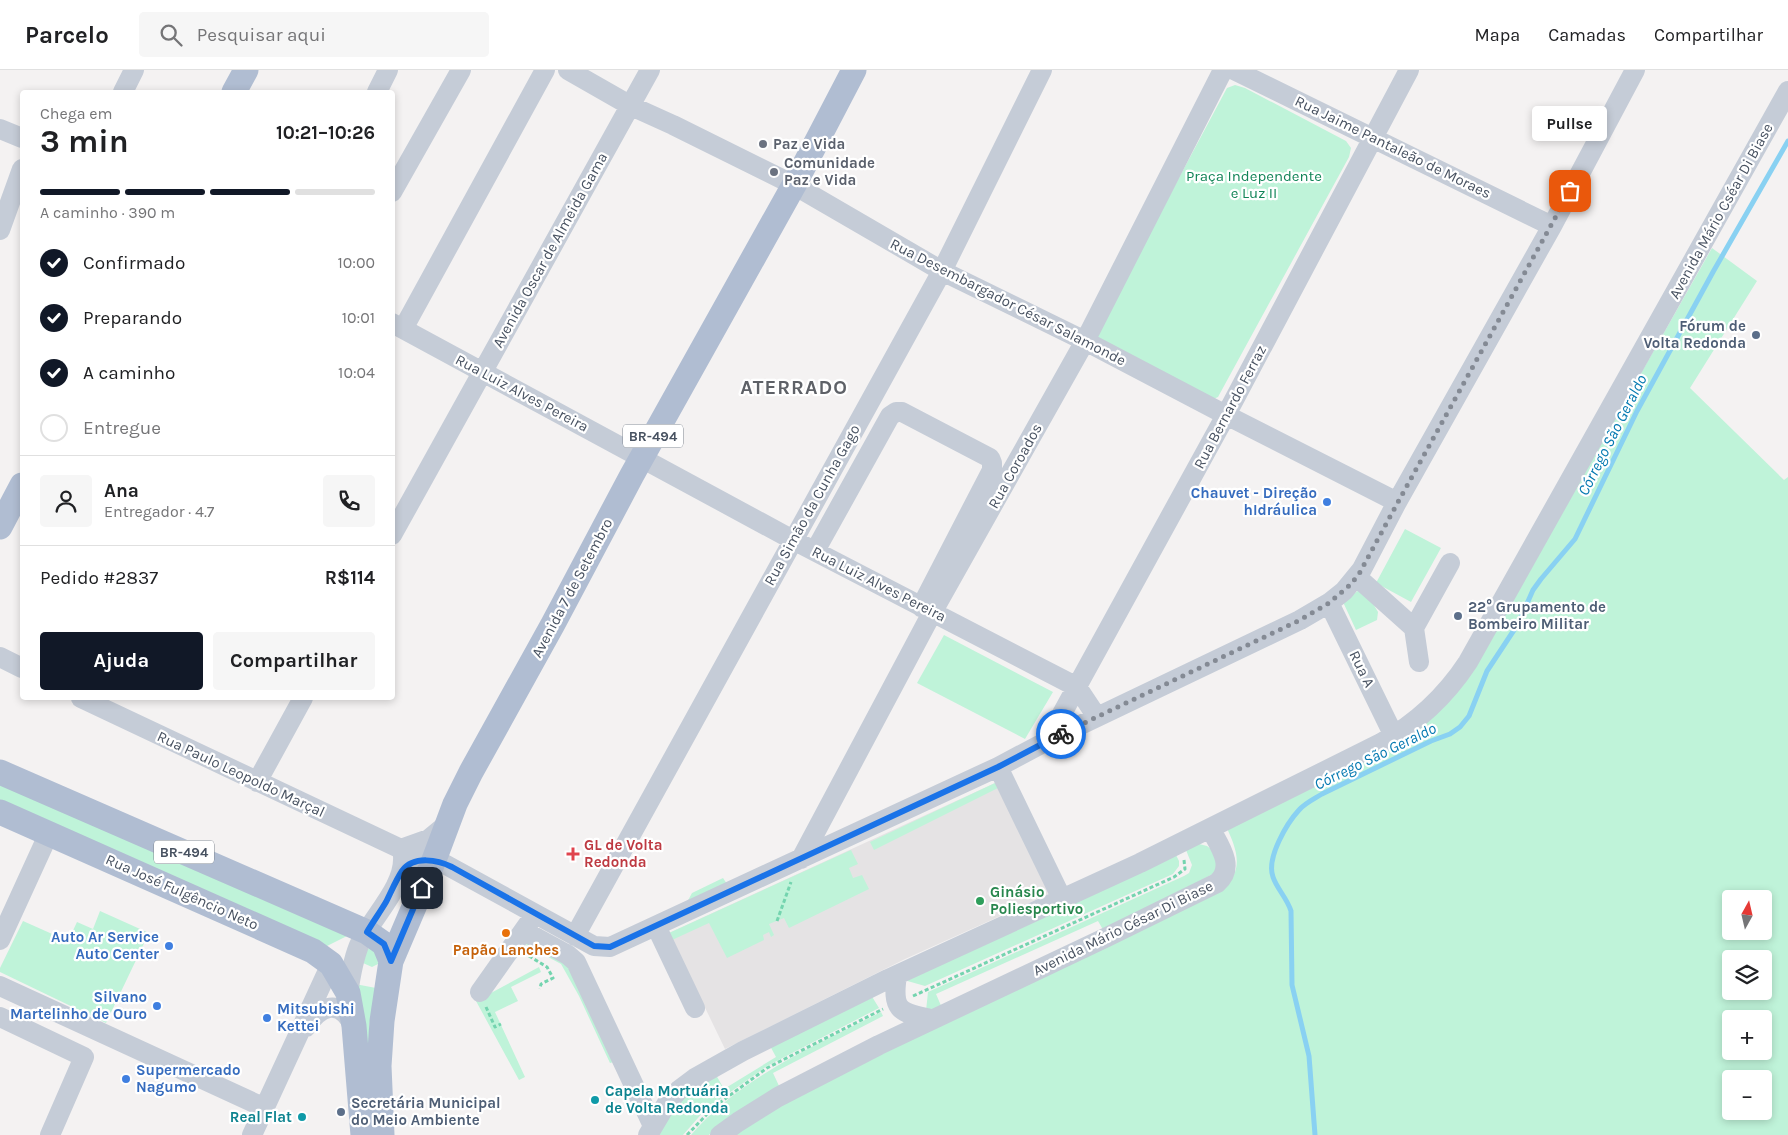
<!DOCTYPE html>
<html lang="pt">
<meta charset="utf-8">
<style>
:root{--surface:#fff;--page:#f6f6f6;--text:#202124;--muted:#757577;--line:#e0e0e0;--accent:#111827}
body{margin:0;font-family:Karla,sans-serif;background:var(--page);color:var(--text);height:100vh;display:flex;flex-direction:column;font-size:19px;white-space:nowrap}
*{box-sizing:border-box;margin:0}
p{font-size:16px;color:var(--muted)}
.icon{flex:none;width:28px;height:28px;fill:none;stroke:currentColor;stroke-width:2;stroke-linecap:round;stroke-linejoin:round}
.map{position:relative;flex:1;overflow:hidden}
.details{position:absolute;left:20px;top:20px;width:375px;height:610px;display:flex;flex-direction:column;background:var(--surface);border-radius:5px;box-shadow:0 2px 8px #0003}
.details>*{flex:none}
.needle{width:32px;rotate:8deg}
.fabs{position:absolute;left:1722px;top:820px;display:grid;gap:10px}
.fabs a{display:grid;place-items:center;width:50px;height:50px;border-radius:5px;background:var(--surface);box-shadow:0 2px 8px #0003;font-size:25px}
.pin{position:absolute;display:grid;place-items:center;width:42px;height:42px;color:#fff;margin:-21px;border-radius:10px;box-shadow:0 2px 8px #0006}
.courier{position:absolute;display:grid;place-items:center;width:50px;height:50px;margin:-25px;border:4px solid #1a73e8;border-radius:50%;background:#fff;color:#222;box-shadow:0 1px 6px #0007}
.bubble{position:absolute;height:35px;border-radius:5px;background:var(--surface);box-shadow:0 2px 8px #0003;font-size:16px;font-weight:700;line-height:35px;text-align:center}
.overview em{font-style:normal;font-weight:700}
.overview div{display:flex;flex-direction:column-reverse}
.overview{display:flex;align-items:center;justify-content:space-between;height:85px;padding:0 20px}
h1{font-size:32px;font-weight:700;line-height:38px}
.bar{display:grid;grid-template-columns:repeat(4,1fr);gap:8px 5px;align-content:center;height:60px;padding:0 20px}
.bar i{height:6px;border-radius:4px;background:var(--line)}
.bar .current{background:var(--accent)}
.bar p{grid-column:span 4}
.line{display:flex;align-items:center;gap:12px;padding:0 20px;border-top:1px solid var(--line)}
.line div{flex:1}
.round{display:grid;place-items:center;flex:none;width:52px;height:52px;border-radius:5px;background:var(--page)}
ol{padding:0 20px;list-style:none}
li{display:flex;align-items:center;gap:15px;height:55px}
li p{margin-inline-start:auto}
li .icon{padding:5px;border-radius:50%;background:var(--accent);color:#fff;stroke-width:4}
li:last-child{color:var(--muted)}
li i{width:28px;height:28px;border:2px solid var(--line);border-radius:50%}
.cta{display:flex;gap:10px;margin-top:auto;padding:10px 20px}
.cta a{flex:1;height:58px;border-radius:5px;background:var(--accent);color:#fff;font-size:20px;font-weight:700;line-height:58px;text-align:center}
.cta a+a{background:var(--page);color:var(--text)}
header{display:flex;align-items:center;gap:30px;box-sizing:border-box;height:70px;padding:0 25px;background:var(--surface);border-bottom:1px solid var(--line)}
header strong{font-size:24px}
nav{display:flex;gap:28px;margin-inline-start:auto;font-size:18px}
.search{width:350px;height:45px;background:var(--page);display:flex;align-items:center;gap:12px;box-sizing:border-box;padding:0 18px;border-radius:5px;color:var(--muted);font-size:19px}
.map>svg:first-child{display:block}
</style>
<header>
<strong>Parcelo</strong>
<div class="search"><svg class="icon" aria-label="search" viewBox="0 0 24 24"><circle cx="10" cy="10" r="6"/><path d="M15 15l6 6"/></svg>Pesquisar aqui</div>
<nav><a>Mapa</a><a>Camadas</a><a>Compartilhar</a></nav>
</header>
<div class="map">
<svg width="1788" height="1065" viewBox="0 0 1788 1065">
<rect width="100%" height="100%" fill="#f4f2f2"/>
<path fill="#e5e3e4" d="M995,713L1051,823L905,889L725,979L669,863Z"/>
<path fill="#bff3d9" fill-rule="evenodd" d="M1235,15L1245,18L1346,71L1351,78L1349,87L1218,327L1209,331L1101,278L1096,263L1227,18Z
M1712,178L1757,211L1690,318L1784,410L1788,407V1065H734L788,1030L1228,814C1244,795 1235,776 1226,756L1387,678L1481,585ZM1731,829H1764V861H1731ZM1731,889H1764V921H1731ZM1731,949H1764V981H1731ZM1731,1009H1764V1041H1731Z
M1405,459L1441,478L1411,532L1376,513Z
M1363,517L1378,542L1377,550L1356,560L1343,532Z
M944,565L1053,622L1025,669L917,613Z
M0,703L351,864L321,879L0,733Z
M995,713L998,718L874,780L870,772Z
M1199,774L1207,776L1215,782L1218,801L1105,863L1098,851L936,924L942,938L926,941L928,922L1184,806L1189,803L1192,795L1186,780Z
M851,780L858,794L849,798L853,808L862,805L869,819L789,858L784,848L769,854L774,865L771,867L769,862L763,865L764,870L727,888L709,853L672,870L669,863Z
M1176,785L1179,791V796L1173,804L925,916L904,910Z
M723,808L727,814L686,834L692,823Z
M100,841L149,863L106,953L0,902V898L23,851L68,871L77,852L93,859Z
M529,870L570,893L617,991L610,993L579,926L561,894L526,875Z
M370,878L378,880V894L372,897L363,893L364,880Z
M539,897L541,902L511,917L518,931L495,942L525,1007L519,1010L476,931Z
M355,914L376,918L369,956L374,1023Z
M871,925L879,938L767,996L705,1040L683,1065H655L676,1032L716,1005L724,1019L776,987L769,974Z
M881,942L883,946L773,1003L780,1018L716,1057L709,1065H691C741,1007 814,976 881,942Z"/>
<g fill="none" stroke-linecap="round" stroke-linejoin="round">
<path stroke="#89d1f2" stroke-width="5" d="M1315,1065L1309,986L1292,915L1291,841C1287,828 1277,819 1273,807C1266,788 1287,753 1299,740C1305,733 1314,729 1322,724L1431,671L1450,664L1460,657L1469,646L1487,601L1518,554L1533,520L1541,509L1575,469L1637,341L1713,202L1788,71"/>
<path stroke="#74d4af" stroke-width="3" stroke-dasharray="4 2.5" stroke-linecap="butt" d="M777,851L791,812
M529,886L547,897L553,908L541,914L540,919
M913,926L1174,807L1185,799L1184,790
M486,937L495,957L501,954
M687,1065L714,1037L767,998L883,939"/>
<path stroke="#c5ccd7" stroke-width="20" d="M568,0L631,36L673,55L794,115L942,201L1085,271L1226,345L1397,432
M1234,0L1552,156
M123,22L134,0
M377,22L388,0
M0,59L22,68
M392,122L461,0
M0,160L22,99
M392,253L793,470L1077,617L1097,647
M403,259L545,0
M392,465L650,0
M815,481L890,346L896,342H902L990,388L992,393V400L921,537
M1357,507L1414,558L1450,493
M1329,533L1394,666
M1414,558L1419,592
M0,587L22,598
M81,628L401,779L429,769L446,755
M1047,671L1226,345L1409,0
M998,697L1062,829
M257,712L303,628
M801,789L933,541L1085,271L1223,0
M403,799C414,793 426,788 439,791L594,876L610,877L998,697L1047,671L1300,550L1329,533L1344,521L1362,499L1397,432L1552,156L1635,0
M656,856L695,938
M524,861L568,885L576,892L653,1056
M575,866L942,201L1042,0
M0,870L49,763
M897,905C892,939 898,943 931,949
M0,916L265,1038
M480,922L531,850
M348,923C351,906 353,887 361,871C374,845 405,816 403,786
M0,947L84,987L50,1065
M306,957C321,935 339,928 354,956
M252,1065L331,894
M648,1065L667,1033L679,1020L695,1008L743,981L888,909L1140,793L1381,673C1417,653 1445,627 1468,592L1788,21
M720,1065L738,1052L778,1027L879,975L1107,867L1217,813C1236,797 1219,775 1210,758"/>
<path stroke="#b0bdd2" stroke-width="25" d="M234,22L246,0
M0,457L22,415
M0,702L367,862L384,874L391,891
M0,742L313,881L331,894L348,923L354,956L363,1065
M382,1065L379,996L382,951L391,891L434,790L455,734L471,702L553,554L632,405L794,115L854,0"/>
</g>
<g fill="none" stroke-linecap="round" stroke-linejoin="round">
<path stroke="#848a94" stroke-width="5" stroke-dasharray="0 9" d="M1061,664L1300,550L1329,533L1350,515L1359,504L1398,432L1570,121"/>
<path stroke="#1a73e8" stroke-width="6" d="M422,818L391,891L384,874L367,862C373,852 380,842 386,832C391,822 396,810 402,801C414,785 438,790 452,797L594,876L610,877L998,697L1061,664"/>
</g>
<g fill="#6b7280" stroke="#fff" stroke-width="2">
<circle cx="763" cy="74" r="5"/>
<circle cx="774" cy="102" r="5"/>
</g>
<g fill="#5c6f8a" stroke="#fff" stroke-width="2">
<circle cx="1756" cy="265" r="5"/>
<circle cx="1458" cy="546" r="5"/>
<circle cx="341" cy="1042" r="5"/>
</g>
<g fill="#3f7fe0" stroke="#fff" stroke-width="2">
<circle cx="1327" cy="432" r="5"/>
<circle cx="169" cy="876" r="5"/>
<circle cx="157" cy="936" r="5"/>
<circle cx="267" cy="948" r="5"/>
<circle cx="126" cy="1009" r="5"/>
</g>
<path fill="#e0444e" stroke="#fff" stroke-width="2" d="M570.5 776.5h5v5h5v5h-5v5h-5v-5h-5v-5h5z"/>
<circle fill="#2e9e5b" stroke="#fff" stroke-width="2" cx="980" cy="831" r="5"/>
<circle fill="#e8710a" stroke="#fff" stroke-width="2" cx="506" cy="863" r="5"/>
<g fill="#0f9aa8" stroke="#fff" stroke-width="2">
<circle cx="595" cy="1030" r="5"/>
<circle cx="302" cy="1047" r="5"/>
</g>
<g text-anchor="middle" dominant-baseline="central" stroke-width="4.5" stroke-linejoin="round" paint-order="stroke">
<g fill="#fff" stroke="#7f8690" stroke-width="1">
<rect x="623" y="354.5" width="60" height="23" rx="4"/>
<rect x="154" y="770.5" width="60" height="23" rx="4"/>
</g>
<g font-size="14" font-weight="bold" fill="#485261">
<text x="653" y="366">BR-494</text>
<text x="184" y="782">BR-494</text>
</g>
<g font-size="15" font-weight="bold" fill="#5b616d" stroke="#fff" text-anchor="start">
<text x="773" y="74">Paz e Vida</text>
<text x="784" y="93">Comunidade<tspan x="784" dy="17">Paz e Vida</tspan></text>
</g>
<g font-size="15" fill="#485261" stroke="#fff">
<text transform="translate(1393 77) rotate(26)">Rua Jaime Pantaleão de Moraes</text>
<text transform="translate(1721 141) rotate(-61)">Avenida Mário Cséar Di Biase</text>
<text transform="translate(550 180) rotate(-61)">Avenida Oscar de Almeida Gama</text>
<text transform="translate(1008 232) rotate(27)">Rua Desembargador César Salamonde</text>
<text transform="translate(522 323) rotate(28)">Rua Luiz Alves Pereira</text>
<text transform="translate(1230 337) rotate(-62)">Rua Bernardo Ferraz</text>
<text transform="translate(1015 396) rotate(-61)">Rua Coroados</text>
<text transform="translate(812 435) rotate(-61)">Rua Simão da Cunha Gago</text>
<text transform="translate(879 514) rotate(27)">Rua Luiz Alves Pereira</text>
<text transform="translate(572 518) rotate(-62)">Avenida 7 de Setembro</text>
<text transform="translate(1362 599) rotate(64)">Rua A</text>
<text transform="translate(241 704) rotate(25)">Rua Paulo Leopoldo Marçal</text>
<text transform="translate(182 822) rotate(24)">Rua José Fulgêncio Neto</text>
<text transform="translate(1123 858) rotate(-26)">Avenida Mário César Di Biase</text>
</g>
<g font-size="15" fill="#118457" stroke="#fff">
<text x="1254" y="106">Praça Independente<tspan x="1254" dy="17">e Luz II</tspan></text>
</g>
<g font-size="15" font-weight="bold" fill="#4e5e75" stroke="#fff" text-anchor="start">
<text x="1746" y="256" text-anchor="end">Fórum de<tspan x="1746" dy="17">Volta Redonda</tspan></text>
<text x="1468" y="537">22° Grupamento de<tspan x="1468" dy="17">Bombeiro Militar</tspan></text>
<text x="351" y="1033">Secretária Municipal<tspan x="351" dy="17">do Meio Ambiente</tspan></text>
</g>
<g font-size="15" font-weight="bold" fill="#366cbe" stroke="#fff" text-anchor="end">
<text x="1317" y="423">Chauvet - Direção<tspan x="1317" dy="17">hIdráulica</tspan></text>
<text x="159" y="867">Auto Ar Service<tspan x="159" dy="17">Auto Center</tspan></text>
<text x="147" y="927">Silvano<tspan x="147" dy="17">Martelinho de Ouro</tspan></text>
<text x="277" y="939" text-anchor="start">Mitsubishi<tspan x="277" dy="17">Kettei</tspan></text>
<text x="136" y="1000" text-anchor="start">Supermercado<tspan x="136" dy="17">Nagumo</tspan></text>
</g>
<g font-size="15" font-weight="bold" fill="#be3a42" stroke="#fff" text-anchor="start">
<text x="584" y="775">GL de Volta<tspan x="584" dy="17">Redonda</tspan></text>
</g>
<g font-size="15" font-weight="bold" fill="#27864d" stroke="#fff" text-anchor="start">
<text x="990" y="822">Ginásio<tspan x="990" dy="17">Poliesportivo</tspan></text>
</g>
<g font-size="15" font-weight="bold" fill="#c56008" stroke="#fff">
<text x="506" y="880">Papão Lanches</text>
</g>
<g font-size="15" font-weight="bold" fill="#0d838f" stroke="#fff" text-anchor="start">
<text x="605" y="1021">Capela Mortuária<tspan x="605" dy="17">de Volta Redonda</tspan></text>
<text x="292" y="1047" text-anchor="end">Real Flat</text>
</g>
<g font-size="16" font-style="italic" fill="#0479b1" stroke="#fff">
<text transform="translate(1612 365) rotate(-63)">Córrego São Geraldo</text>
<text transform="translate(1375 686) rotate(-26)">Córrego São Geraldo</text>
</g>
<g font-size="20" font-weight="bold" letter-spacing="1" fill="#5e6167" stroke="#fff">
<text x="794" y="317">ATERRADO</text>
</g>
</g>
</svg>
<div class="fabs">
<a><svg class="needle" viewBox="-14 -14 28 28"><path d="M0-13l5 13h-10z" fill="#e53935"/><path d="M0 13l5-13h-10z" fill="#757577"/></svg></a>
<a><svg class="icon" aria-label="layers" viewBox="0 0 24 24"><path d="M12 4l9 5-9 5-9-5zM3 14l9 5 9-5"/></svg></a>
<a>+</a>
<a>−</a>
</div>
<div class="pin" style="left:1570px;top:121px;background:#ea580c"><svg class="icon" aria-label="bag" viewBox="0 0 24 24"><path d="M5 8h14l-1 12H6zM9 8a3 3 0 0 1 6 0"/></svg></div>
<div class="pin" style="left:422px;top:818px;background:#1f2937"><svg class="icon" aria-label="home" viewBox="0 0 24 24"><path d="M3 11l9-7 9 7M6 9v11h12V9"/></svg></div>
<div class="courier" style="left:1061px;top:664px"><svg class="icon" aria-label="bike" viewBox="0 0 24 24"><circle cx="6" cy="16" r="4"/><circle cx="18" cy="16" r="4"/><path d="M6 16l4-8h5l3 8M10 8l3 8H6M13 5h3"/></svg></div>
<div class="bubble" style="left:1532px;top:36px;width:75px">Pullse</div>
<section class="details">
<div class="overview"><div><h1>3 min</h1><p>Chega em</p></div><em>10:21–10:26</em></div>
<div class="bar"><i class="current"></i><i class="current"></i><i class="current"></i><i></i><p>A caminho · 390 m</p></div>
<ol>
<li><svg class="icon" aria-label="check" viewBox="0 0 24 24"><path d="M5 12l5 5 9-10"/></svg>Confirmado<p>10:00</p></li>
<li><svg class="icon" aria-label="check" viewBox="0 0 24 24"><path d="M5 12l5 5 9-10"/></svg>Preparando<p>10:01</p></li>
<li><svg class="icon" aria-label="check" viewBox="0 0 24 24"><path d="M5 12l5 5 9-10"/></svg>A caminho<p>10:04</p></li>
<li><i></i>Entregue</li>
</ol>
<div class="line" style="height:90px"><a class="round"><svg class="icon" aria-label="person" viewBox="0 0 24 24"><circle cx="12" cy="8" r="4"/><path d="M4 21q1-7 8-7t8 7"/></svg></a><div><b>Ana</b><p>Entregador · 4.7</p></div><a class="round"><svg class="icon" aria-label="phone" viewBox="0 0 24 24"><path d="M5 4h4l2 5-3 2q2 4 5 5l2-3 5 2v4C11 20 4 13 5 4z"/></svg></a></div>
<div class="line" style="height:65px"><div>Pedido #2837</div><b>R$114</b></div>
<div class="cta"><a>Ajuda</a><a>Compartilhar</a></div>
</section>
</div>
